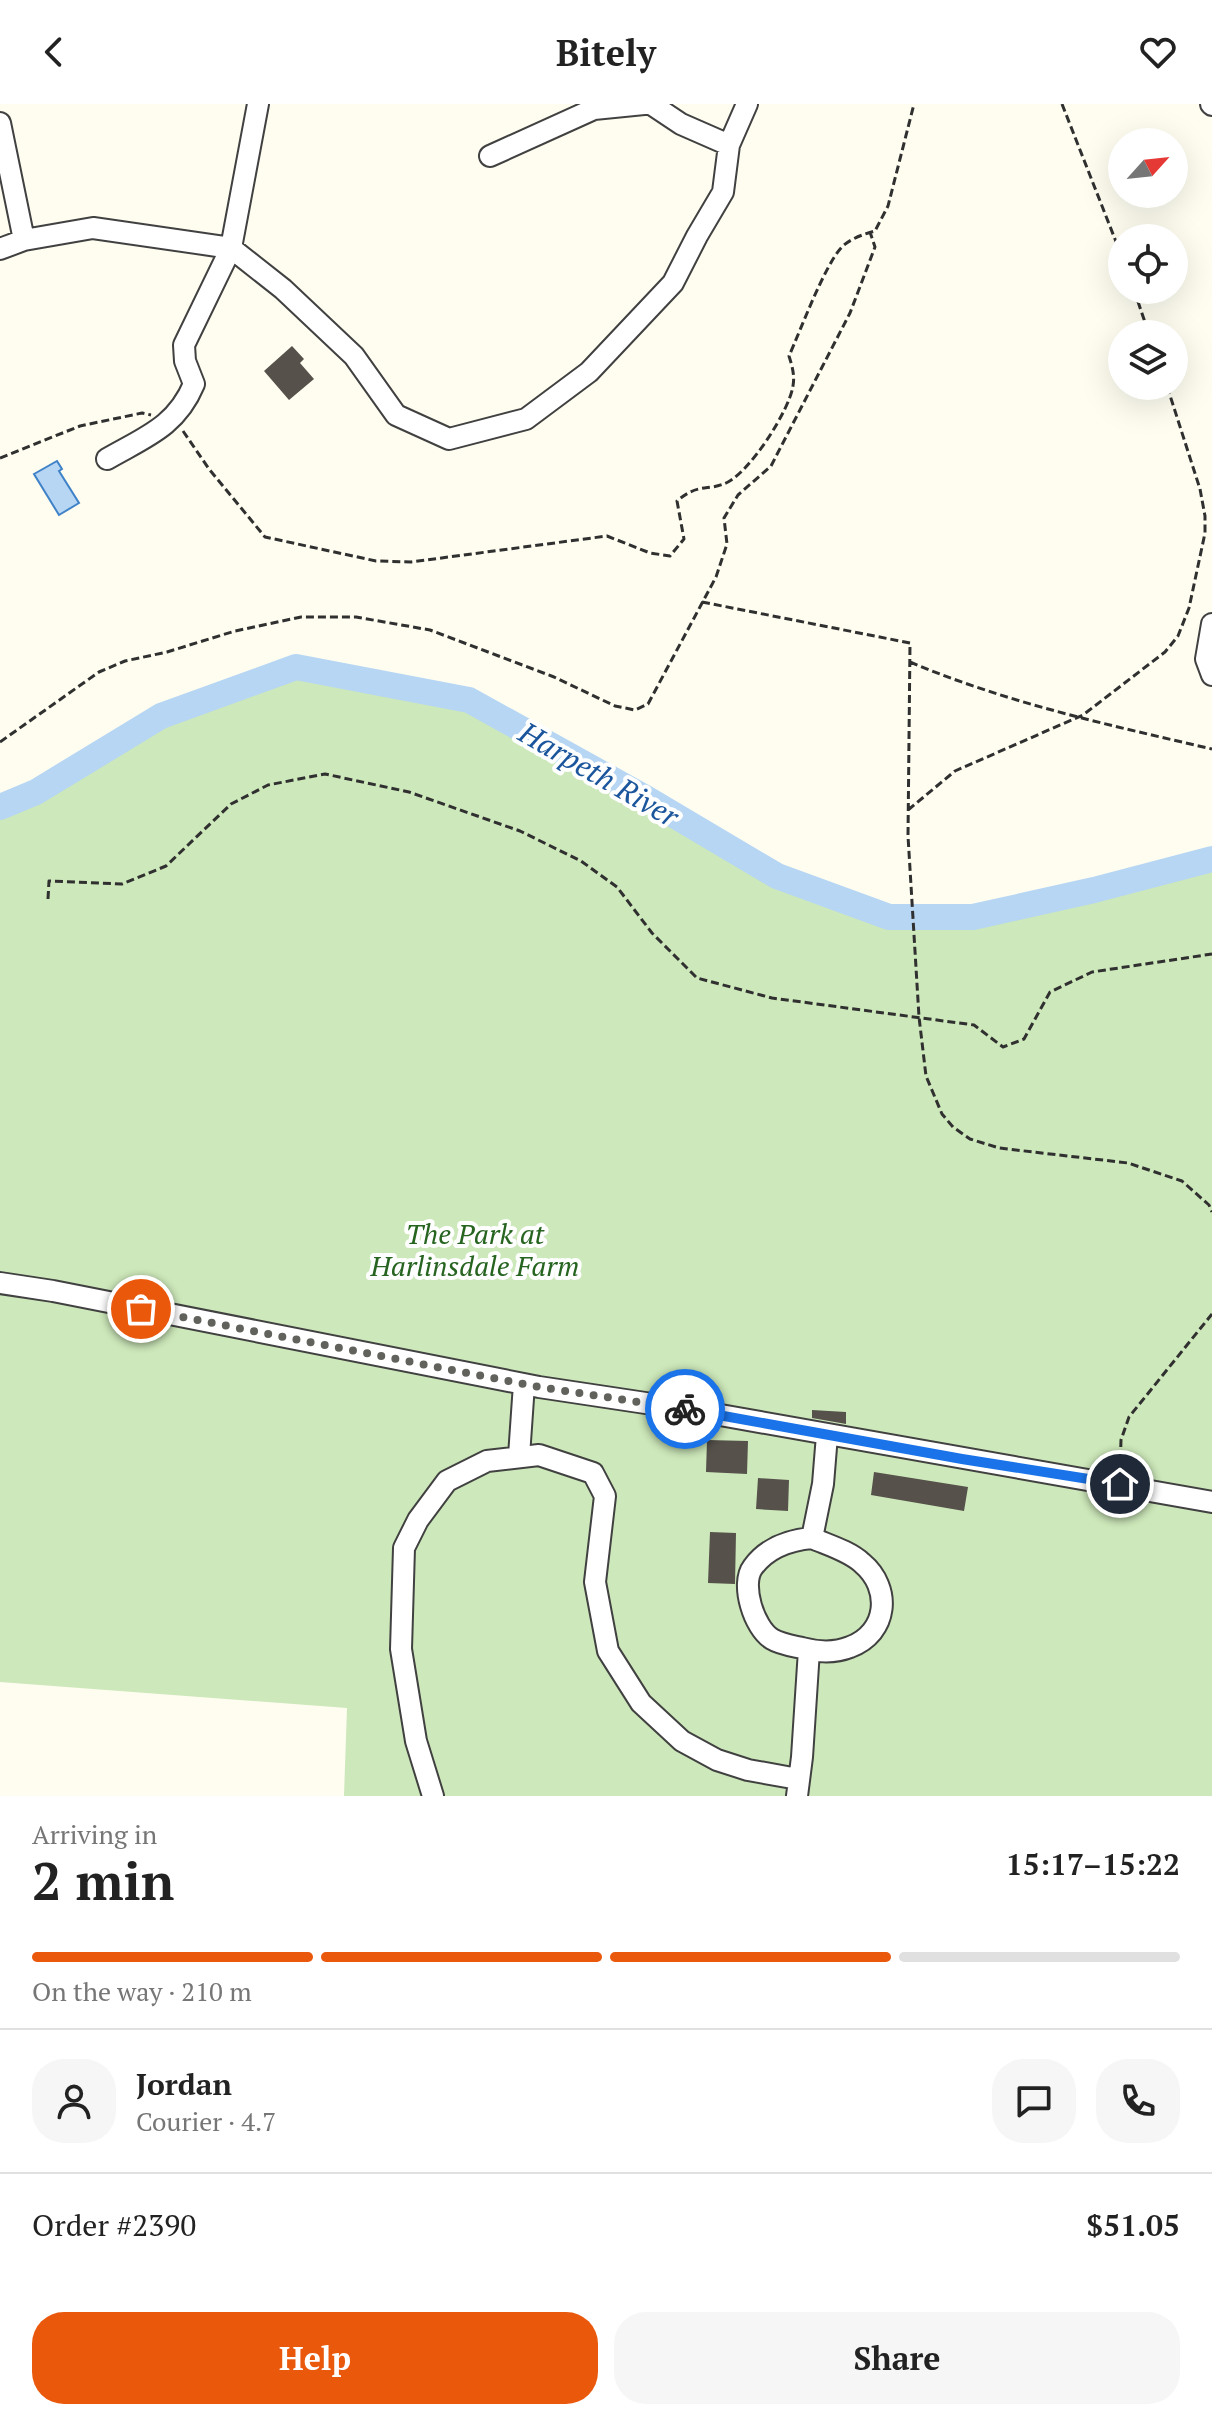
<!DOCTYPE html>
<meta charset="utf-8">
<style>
:root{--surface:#fff;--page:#f6f6f6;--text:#222;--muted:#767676;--line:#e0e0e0;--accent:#ea580c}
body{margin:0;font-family:"PT Serif",serif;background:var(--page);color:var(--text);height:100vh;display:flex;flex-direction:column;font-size:30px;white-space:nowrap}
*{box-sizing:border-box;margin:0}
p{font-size:26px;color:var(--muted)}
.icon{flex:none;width:44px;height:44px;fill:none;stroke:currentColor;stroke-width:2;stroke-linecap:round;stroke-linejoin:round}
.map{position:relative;height:1692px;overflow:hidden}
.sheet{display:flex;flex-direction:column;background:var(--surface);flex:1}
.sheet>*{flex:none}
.needle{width:52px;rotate:63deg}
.tools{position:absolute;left:1108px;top:24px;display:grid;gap:16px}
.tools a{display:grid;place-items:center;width:80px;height:80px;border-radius:50%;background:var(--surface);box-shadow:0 8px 32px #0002;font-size:40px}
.pin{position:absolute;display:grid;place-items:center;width:68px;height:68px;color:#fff;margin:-34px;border:4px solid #fff;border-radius:50%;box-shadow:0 2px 8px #0007}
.courier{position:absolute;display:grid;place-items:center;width:80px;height:80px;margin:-40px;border:6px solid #1a73e8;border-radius:50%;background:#fff;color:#222;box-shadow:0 2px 10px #0007}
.headline em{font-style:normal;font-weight:700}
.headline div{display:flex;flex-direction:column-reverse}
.headline{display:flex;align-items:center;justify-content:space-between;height:136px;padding:0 32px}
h1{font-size:52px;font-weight:700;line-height:60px}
.bar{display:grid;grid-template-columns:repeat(4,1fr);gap:12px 8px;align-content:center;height:96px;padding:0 32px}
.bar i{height:10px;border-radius:6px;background:var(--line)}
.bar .on{background:var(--accent)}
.bar p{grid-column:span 4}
.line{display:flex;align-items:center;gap:20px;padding:0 32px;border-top:2px solid var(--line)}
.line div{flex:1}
.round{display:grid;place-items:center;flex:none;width:84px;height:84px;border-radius:32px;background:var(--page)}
.button{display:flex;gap:16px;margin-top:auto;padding:16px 32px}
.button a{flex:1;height:92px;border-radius:32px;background:var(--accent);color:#fff;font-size:32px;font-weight:700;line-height:92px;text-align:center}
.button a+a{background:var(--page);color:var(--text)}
header{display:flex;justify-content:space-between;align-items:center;height:104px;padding:0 32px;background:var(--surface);font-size:36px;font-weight:700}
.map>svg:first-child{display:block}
</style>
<header><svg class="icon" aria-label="back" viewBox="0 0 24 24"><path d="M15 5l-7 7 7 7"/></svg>Bitely<svg class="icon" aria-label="heart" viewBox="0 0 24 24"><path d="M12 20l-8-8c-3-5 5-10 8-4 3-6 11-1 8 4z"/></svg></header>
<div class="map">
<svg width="1212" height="1692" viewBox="0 0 1212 1692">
<rect width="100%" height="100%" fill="#fefdf0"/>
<path fill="#cde8ba" d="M296,563L469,596L642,692L777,772L889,813H973L1094,786L1212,755V1692H344L347,1604L0,1578V703L37,688L161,612Z"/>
<path fill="#b6d6f4" stroke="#4082c8" stroke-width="2" d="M57,357L62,365L59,367L79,399L59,411L34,370Z"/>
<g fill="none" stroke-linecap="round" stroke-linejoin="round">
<path stroke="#b6d6f4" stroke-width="26" d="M0,703L36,688L161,612L296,563L469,596L642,692L777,772L889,813H973L1094,786L1212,755"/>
</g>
<path fill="#56514b" d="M292,242L304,255L300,259L314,275L289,296L264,267Z
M812,1306L846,1308V1320L812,1314Z
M707,1336L748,1337L747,1370L706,1368Z
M874,1368L968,1383L964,1407L871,1391Z
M758,1374L789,1376L788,1407L756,1405Z
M710,1428L736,1429L735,1480L708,1479Z"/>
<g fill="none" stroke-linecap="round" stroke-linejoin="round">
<g stroke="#414141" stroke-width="24">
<path id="minor" d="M651,0L681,20L729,41
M1211,0L1212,1
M0,19L24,136
M490,52L594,5L644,0
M0,145L24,136L93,124L231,144L283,185L354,252L396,311L449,335L526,315L589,268L673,179L697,132L723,88L729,41L747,0
M107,355C145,333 176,323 194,280L185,257L184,241L231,144L258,0
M1212,520L1206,555L1212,571
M0,1179L53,1187L539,1283L692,1306L1212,1398
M519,1352L524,1280
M812,1434C828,1441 849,1447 862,1459C892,1484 888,1529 850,1543C835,1549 817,1548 802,1544C793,1542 780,1540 772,1535C754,1524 740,1480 753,1463C767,1444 790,1436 812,1434L823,1380L827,1331
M433,1692L416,1637L401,1545L404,1444L418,1416L447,1377L487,1357L539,1351L593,1369L605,1392L595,1478L608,1547L641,1599L682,1637L717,1656L748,1666L798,1675
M797,1692L802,1653L809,1546"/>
</g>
<path stroke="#303030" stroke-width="3" stroke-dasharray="8 4" stroke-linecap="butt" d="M1062,0L1122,153
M1134,186L1149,230
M183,327L209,365L265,433L376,457L411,458L607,432L650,449L670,452L684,435L677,397C699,378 708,388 728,378C751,366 789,307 793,282C795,271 792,262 789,252C801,225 824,163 841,144C849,135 864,130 875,127L888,102L914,0
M0,354L80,322L142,309L151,311
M702,498L910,539L908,732L919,913L926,972L942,1010L953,1023L970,1035L999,1044L1128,1059L1182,1077L1209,1101L1212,1108
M910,558C1007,599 1109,621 1212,645
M0,638L99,568L125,557L167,548L235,527L301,513H356L430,526L554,573L615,602L635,606L648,600L716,473L727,440L724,414L738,391L771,362L850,209L875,143L870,128
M908,706L955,667L1083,611L1165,548L1178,532L1189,504L1205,429V412L1200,385L1167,282
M48,795L49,777L122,780L166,762L231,700L268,681L325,670L409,688L520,727L581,757L617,783L652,829L697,874L772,894L974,921L1003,943L1024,935L1050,888L1092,868L1212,850
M1120,1367L1121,1336L1129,1313L1212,1210"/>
<use href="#minor" stroke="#fff" stroke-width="20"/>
</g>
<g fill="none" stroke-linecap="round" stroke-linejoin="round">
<path stroke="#62625d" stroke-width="8" stroke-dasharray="0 14.4" d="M141,1205L539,1283L685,1305"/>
<path stroke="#1a73e8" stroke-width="10" d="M685,1305L962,1355L1120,1380"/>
</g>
<g text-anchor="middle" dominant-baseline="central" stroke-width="8" stroke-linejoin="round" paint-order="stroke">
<g font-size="28" font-style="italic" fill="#266420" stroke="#fff">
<text x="475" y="1129">The Park at<tspan x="475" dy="32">Harlinsdale Farm</tspan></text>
</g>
<g font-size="30" font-style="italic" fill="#1b559c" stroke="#fff">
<text transform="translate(599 670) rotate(30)">Harpeth River</text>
</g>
</g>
</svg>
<div class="tools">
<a><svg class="needle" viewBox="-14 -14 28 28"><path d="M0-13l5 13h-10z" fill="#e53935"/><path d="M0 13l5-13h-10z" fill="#767676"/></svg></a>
<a><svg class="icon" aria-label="locate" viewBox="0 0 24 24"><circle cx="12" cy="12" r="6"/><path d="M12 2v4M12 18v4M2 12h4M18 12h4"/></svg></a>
<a><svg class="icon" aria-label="layers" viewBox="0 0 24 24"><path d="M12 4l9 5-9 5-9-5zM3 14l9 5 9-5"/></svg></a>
</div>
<div class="pin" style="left:141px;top:1205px;background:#ea580c"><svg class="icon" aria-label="bag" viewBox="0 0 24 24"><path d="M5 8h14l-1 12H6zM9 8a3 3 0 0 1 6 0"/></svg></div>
<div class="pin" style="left:1120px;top:1380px;background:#1f2937"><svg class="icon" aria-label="home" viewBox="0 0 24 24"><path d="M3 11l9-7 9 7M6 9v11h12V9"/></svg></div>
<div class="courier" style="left:685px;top:1305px"><svg class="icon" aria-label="bike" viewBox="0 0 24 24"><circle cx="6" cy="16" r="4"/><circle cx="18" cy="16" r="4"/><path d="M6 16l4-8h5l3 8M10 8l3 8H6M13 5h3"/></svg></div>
</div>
<section class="sheet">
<div class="headline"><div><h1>2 min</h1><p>Arriving in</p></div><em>15:17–15:22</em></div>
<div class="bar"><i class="on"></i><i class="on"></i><i class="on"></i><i></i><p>On the way · 210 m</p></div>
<div class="line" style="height:144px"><a class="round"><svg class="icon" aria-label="person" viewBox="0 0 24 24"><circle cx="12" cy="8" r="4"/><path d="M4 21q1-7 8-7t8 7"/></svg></a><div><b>Jordan</b><p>Courier · 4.7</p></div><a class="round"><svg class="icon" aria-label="chat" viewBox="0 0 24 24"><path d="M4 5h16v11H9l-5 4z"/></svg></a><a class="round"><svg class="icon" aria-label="phone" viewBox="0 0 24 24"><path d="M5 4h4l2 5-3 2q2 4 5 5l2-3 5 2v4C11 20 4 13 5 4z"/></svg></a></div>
<div class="line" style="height:104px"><div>Order #2390</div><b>$51.05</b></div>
<div class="button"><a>Help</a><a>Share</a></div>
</section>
